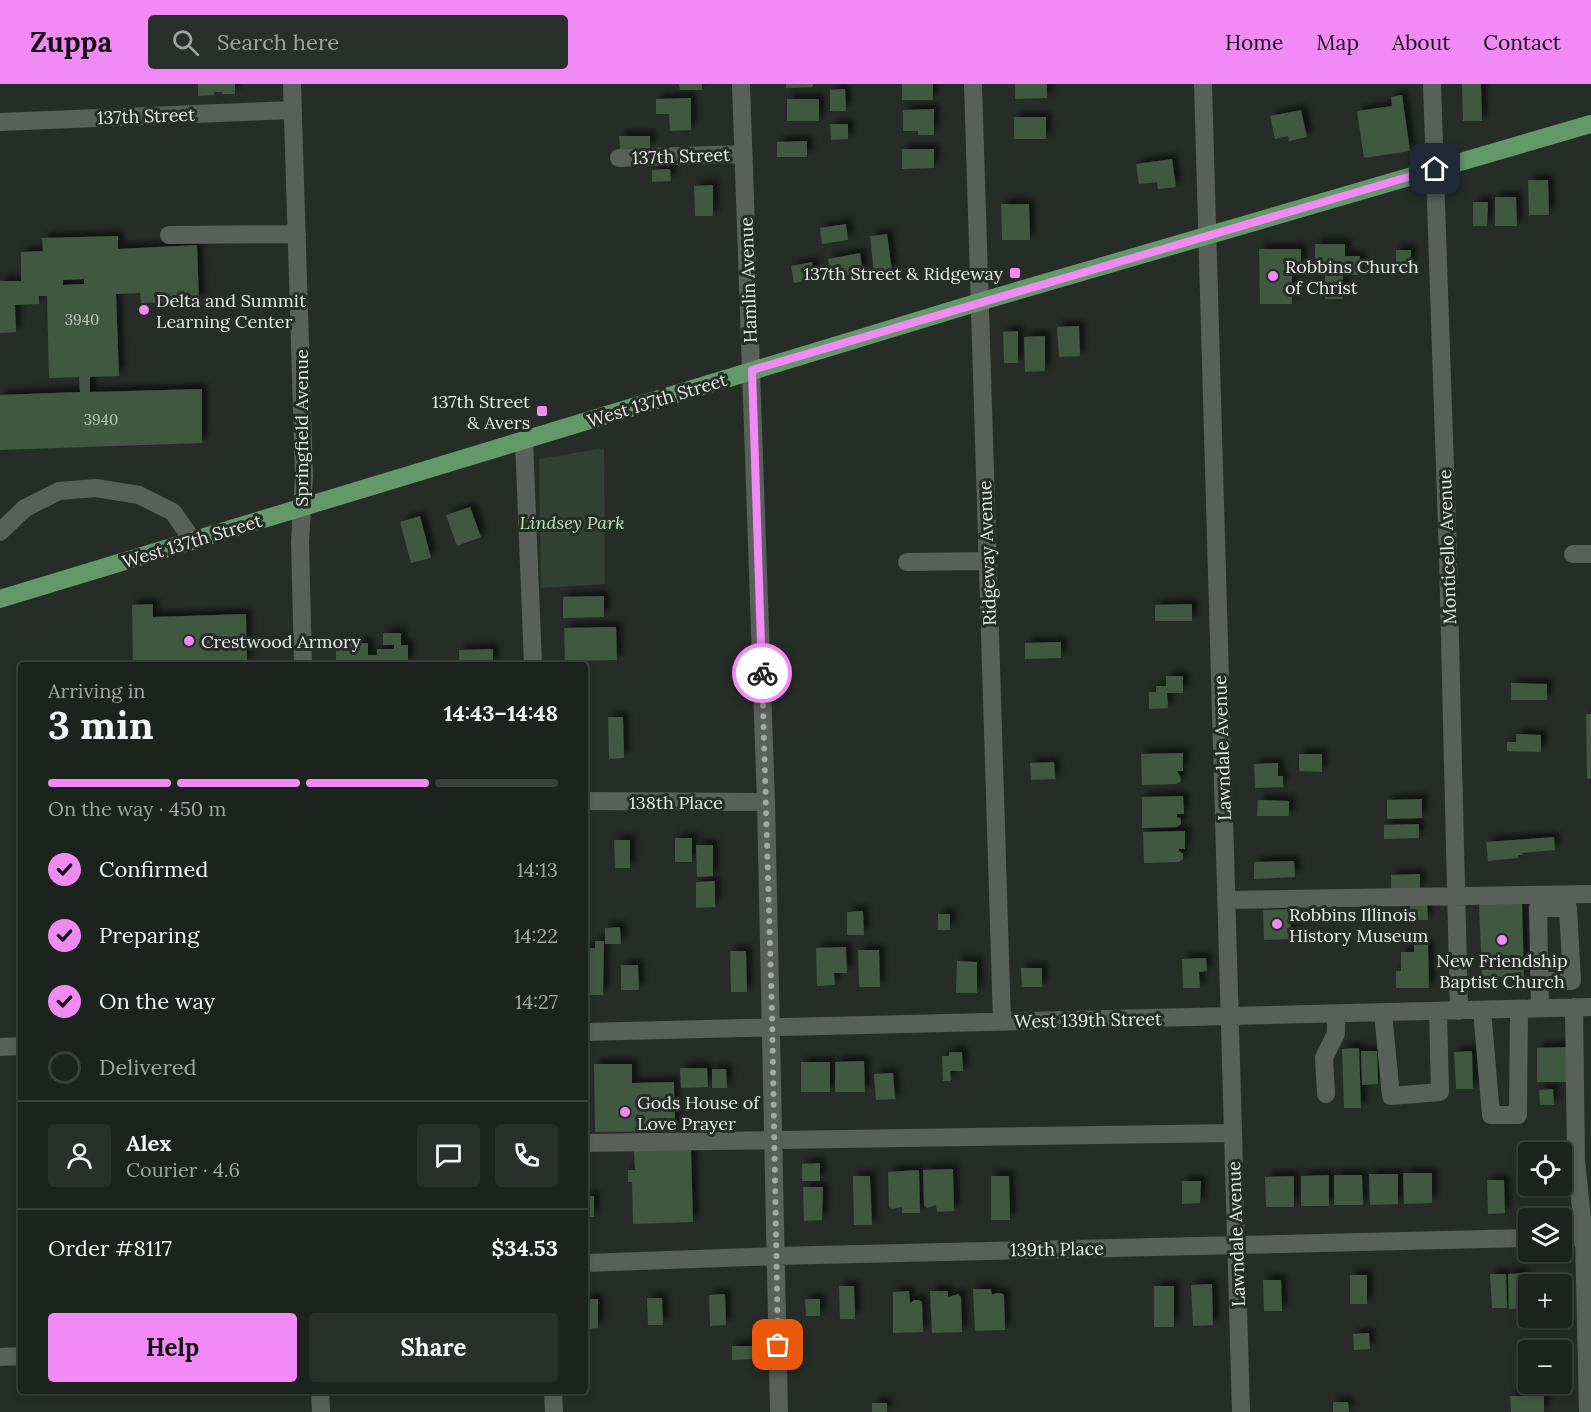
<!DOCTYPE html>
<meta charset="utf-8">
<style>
:root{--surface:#1c221d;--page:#292f2a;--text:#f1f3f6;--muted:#a0a4a4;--line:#3a3f3b;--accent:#f18af4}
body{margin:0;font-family:Lora,serif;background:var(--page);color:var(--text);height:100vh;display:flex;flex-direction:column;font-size:22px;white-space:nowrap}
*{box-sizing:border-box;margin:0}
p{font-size:20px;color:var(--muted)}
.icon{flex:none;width:33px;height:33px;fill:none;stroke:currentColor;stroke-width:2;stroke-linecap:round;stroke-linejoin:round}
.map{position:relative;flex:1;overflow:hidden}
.panel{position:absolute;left:18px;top:578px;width:570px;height:732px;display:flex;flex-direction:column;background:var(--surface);border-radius:6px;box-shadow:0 3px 9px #0003,0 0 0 2px var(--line)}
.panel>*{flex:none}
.tools{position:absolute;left:1518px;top:1058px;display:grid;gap:12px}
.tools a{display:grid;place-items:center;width:54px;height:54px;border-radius:6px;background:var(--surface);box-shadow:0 3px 9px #0003,0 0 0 2px var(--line);font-size:30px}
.pin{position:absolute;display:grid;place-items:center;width:51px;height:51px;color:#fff;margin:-26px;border-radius:12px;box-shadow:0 3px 9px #0006}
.courier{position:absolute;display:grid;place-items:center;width:60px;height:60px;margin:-30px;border:4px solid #f18af4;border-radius:50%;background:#fff;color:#222;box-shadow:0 2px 8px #0007}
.head em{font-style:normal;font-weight:800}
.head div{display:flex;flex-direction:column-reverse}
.head{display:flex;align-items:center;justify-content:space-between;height:102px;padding:0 30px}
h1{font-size:39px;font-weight:800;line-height:45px}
.bar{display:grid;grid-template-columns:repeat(4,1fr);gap:9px 6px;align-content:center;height:72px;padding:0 30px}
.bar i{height:8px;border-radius:4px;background:var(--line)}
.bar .active{background:var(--accent)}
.bar p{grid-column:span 4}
.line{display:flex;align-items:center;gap:15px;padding:0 30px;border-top:2px solid var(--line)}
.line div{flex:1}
.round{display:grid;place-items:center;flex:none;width:63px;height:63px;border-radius:6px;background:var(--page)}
ol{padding:0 30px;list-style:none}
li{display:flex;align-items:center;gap:18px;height:66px}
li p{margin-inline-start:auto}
li .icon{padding:6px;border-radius:50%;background:var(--accent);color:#111;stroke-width:4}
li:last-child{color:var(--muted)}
li i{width:33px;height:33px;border:3px solid var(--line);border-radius:50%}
.action{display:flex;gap:12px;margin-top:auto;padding:12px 30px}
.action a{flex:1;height:69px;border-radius:6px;background:var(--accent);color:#111;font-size:24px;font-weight:800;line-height:69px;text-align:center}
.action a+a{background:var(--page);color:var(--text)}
header{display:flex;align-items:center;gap:36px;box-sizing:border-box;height:84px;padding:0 30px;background:var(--accent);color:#111}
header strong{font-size:28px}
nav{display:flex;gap:33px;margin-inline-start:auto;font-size:21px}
.search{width:420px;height:54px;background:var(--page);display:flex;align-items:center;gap:15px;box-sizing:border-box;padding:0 21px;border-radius:6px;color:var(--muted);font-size:22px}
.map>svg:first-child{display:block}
</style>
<header>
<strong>Zuppa</strong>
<div class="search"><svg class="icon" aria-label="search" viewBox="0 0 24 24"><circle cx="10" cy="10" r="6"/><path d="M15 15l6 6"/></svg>Search here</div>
<nav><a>Home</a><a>Map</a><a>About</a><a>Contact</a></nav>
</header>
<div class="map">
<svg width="1591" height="1328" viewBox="0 0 1591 1328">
<defs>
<filter id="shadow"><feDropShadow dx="5.5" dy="-5.5" stdDeviation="3" flood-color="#0009"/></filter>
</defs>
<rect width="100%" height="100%" fill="#262d27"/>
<path fill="#314132" d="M604,364L605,500L541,504L539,375Z"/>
<path fill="#3f5840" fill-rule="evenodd" filter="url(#shadow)" d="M198,0H235V10H222V8H214V11L198,12Z
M679,0H702V6H680Z
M786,0H813V3L786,4Z
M902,0H933V16H902Z
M1015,0H1047V14L1015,15Z
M1462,0H1481L1482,37H1463Z
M845,5L846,27H830V6Z
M1402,11L1410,67L1364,74L1357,27L1392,22L1391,13Z
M691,14V46L670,47L669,30H656V15Z
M787,15H819V37H787Z
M934,25V51H918V47H903V26Z
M1301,26L1307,53L1289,57L1288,52L1275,55L1270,32Z
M1014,33H1046V55H1014Z
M830,40H848V55L831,56Z
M619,52H650V64L620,65Z
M807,57V73H777V58Z
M902,65H934V84L902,85Z
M1172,75L1176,103L1158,105L1157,98L1139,100L1136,80Z
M670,85L671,97L652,98V86Z
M1528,96H1548L1549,131H1529Z
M713,101V132H695L694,102Z
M1495,113H1516L1517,142H1495Z
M1473,118H1488L1487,142H1473Z
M1001,120H1029L1030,156H1002Z
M846,140L848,156L822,160L820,144Z
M887,150L892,187L874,189L870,152Z
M118,152V165L197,161L199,217L141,219L140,209L116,210L119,292L90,293V308L202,305V359L0,366V311L80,308L79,293L49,294L47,212H39V220L15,221L16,248L0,249V197H21V168L43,167L42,154ZM84,195V200L63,201V196Z
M1315,160H1345V172H1360V191H1343V215H1325V177H1315Z
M1259,165H1301V181L1292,182V220H1260Z
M1396,166H1411V184L1396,183Z
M860,169L863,188L831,194L828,175Z
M812,178L815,195L794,199L791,182Z
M1079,242L1080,272L1059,273L1057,243Z
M1018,247V279H1004L1003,248Z
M1045,252V287L1025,288L1024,253Z
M470,423L481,453L457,462L446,431Z
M420,432L431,474L411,479L400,438Z
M604,512V533L563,534V513Z
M153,520V533L246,530L247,580H133L132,521Z
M1192,520V537H1155V521Z
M616,543L617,576L565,577L564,544Z
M383,549H401V561H408V580H336V560L368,559V571H377V565H394V561H383Z
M1061,558V574L1025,575V559Z
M493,565V580H459V566Z
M1166,592H1183V609H1167L1168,624L1149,625V608H1156V602H1166Z
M1511,599L1547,600V616H1511Z
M1586,630H1591V694L1587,695Z
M608,633H623L624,674L609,675Z
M1516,650L1541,651V668L1507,667V658H1516Z
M1183,669V687H1177L1180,692L1181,697L1176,700L1142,701L1141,670Z
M1299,670H1322V688L1299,687Z
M1054,678L1055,695L1031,696L1030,679Z
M1278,679V692H1283V703L1255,704L1254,680Z
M1183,712L1184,730H1177V733L1181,735V740L1177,743L1142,744V713Z
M1422,715V734L1387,735V716Z
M1258,716L1289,717V732H1257Z
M1419,740V754L1384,755V741Z
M1185,747V765H1179V767L1183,770V775L1179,778L1144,779L1143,748Z
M1554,753L1555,766L1522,769L1523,771H1518V774L1488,777L1486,758Z
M675,754H692V778H675Z
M614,756H630V784H615Z
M696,761H713V792L697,793Z
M1294,777L1295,793L1254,795V778Z
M1420,790V807H1391V791Z
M715,797V823L696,824V798Z
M1522,818L1524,893H1482L1479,820Z
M1410,819H1427L1428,836H1410Z
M1290,825L1291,855L1264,856L1263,826Z
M863,827L864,851H847V828Z
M938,830H950V846H938Z
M620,843L621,860H605V844Z
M595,857H604L603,911H588V881H585V864H595Z
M1428,860L1429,904H1396V887H1401V868H1414V861Z
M846,863L847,889H834L835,901L817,902L816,864Z
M858,866H879L880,903H859Z
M730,867H746L747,908H731Z
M1206,874L1207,887L1199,888L1200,904H1183L1182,875Z
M957,877L977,878V909H956Z
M621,881H638L639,906H621Z
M1021,884H1042V903H1022Z
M1567,963L1569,998H1537V964Z
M1359,964L1361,1024H1344L1342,965Z
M1361,967H1377L1378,1000L1362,1001Z
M1472,967L1473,1005H1456L1454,968Z
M949,968H962L963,987H950L951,997H943L942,972H949Z
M864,977L865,1008H835V978Z
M801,978H830V1008H801Z
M594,980H632V999L674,998L675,1047L595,1048Z
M680,984H707L708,1003L681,1004Z
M712,985H726L727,1004H712Z
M893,989L895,1015L876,1016L874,990Z
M1553,1005L1554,1021H1540L1539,1006Z
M691,1066L693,1138L633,1140L632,1098H628V1086H635L634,1067Z
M820,1079V1097H802V1080Z
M953,1085L954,1127L937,1128L936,1121L927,1124L924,1121L923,1086Z
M919,1086L920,1129H902V1123L892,1125L889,1123L888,1088Z
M1403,1089H1432V1119L1404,1120Z
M1369,1090H1398V1120L1370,1121Z
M1329,1091V1122H1301V1092Z
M1334,1091H1362L1363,1121H1334Z
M853,1092H870L872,1141H854Z
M991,1092H1009L1010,1136H991Z
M1294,1092V1123H1266L1265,1093Z
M1487,1096H1504L1505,1129L1488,1130Z
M1182,1097H1201L1200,1119L1182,1120Z
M803,1103H823L822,1136L804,1137Z
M585,1112H594V1133H585Z
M1523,1189L1524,1224L1509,1225L1508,1190Z
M1490,1190H1506L1507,1224H1492Z
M1350,1191H1367V1220H1350Z
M1263,1196H1281L1282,1227H1264Z
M1212,1200L1213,1241L1193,1242L1191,1201Z
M839,1202H854L855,1235H840Z
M1154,1202H1174V1243H1154Z
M973,1205H991L992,1211L997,1209H1001L1004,1211L1005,1246L975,1247Z
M909,1207L910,1219L914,1216H919L922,1218L923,1248L893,1249V1208Z
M930,1207H948V1213L958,1210L961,1213L962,1248L932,1249Z
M725,1210L726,1241L710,1242L709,1211Z
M647,1214H662L663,1241H648Z
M585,1215H598V1244L585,1245Z
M805,1215H820V1232H806Z
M1369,1249L1370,1265L1354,1266L1353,1250Z
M732,1262H752V1275L732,1276Z
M1510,1312H1544V1328H1511Z
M1333,1318H1348L1349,1328H1333Z
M872,1319H887V1328H872Z"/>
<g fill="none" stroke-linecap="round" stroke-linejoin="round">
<path stroke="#59605a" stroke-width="18" d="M292,0L304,392L300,458L303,580
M741,0L766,718L779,1328
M973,0L1002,938
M1203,0L1241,1328
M1432,0L1448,473L1459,927
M0,38L293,26
M619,74L743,70
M169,151L297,150
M524,357L533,580
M0,448L25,424L59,407L96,404L139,411L173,428L193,457
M1573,470H1591
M907,478L988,477
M585,717L766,718
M1227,816L1591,810
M1539,897H1572L1568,824H1538L1540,924
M1574,923L1576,1077L1584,1152L1588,1328
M1482,926L1491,1031H1518L1519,925
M1383,929L1391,1012L1440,1008L1438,928
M585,948L1591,923
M0,963L21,962
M1326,1010L1324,974L1336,949V930
M585,1059L1233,1049
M1562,1153L1591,1152
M585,1179L776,1172L1528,1154
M0,1273L21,1272
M320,1306L321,1328
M553,1306L554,1328"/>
<path stroke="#639968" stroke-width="18" d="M0,515L979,218L1591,40"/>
</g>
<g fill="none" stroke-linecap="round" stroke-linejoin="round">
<path stroke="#a3a8a3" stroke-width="6" stroke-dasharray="0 10.8" d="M762,589L772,929L778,1261"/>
<path stroke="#f18af4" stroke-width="8" d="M762,589L752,286L1435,85"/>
</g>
<g fill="#f18af4" stroke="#262d27" stroke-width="2">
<rect x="1009" y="183" width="12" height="12" rx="3"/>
<circle cx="1273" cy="192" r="6"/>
<circle cx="144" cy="226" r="6"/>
<rect x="536" y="321" width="12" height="12" rx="3"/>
<circle cx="189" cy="557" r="6"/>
<circle cx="1277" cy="840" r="6"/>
<circle cx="1502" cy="856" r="6"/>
<circle cx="625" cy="1028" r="6"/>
</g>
<g text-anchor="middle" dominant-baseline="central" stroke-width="6" stroke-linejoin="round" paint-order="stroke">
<g font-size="15" fill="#bcc6bc">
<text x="82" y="235">3940</text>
<text x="101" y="335">3940</text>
</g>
<g font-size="18" fill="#e6eae6" stroke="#262d27">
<text transform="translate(146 32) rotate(-2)">137th Street</text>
<text transform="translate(681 72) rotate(-2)">137th Street</text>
<text transform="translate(748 196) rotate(-92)">Hamlin Avenue</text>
<text transform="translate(657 316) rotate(-17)">West 137th Street</text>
<text transform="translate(301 344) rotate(-90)">Springfield Avenue</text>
<text transform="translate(192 457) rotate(-17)">West 137th Street</text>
<text transform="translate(1447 463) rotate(-92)">Monticello Avenue</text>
<text transform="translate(987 469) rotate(-92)">Ridgeway Avenue</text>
<text transform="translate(1222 664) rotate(-92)">Lawndale Avenue</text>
<text x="676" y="718">138th Place</text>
<text transform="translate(1088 936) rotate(-1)">West 139th Street</text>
<text transform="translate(1236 1150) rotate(-92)">Lawndale Avenue</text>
<text transform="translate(1057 1165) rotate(-1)">139th Place</text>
</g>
<g font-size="18" fill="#e6eae6" stroke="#262d27" text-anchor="start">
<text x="1285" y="182">Robbins Church<tspan x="1285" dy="21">of Christ</tspan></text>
<text x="1003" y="189" text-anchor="end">137th Street &amp; Ridgeway</text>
<text x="156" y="216">Delta and Summit<tspan x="156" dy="21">Learning Center</tspan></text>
<text x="530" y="317" text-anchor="end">137th Street<tspan x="530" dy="21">&amp; Avers</tspan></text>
<text x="201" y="557">Crestwood Armory</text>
<text x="1289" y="830">Robbins Illinois<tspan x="1289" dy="21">History Museum</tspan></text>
<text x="1502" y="876" text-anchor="middle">New Friendship<tspan x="1502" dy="21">Baptist Church</tspan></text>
<text x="637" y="1018">Gods House of<tspan x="637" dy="21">Love Prayer</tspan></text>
</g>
<g font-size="18" font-style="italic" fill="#b5e5b8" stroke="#262d27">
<text x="572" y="438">Lindsey Park</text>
</g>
</g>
</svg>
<div class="tools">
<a><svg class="icon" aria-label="locate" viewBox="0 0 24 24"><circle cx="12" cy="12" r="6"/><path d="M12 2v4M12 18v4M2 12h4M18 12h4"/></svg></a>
<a><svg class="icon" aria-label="layers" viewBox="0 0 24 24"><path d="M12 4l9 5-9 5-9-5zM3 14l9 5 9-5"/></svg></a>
<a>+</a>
<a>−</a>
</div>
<div class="pin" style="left:778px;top:1261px;background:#ea580c"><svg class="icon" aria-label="bag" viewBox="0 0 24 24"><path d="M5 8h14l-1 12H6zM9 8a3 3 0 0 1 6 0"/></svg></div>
<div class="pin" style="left:1435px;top:85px;background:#1f2937"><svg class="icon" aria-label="home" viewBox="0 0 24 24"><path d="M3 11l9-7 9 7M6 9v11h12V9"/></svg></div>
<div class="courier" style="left:762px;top:589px"><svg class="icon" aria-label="bike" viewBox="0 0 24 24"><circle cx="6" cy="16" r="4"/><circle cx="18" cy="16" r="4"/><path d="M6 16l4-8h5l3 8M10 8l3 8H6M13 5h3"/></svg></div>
<section class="panel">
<div class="head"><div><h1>3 min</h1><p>Arriving in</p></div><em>14:43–14:48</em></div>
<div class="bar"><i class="active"></i><i class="active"></i><i class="active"></i><i></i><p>On the way · 450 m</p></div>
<ol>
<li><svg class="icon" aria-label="check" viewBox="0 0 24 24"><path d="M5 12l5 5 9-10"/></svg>Confirmed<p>14:13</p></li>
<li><svg class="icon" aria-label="check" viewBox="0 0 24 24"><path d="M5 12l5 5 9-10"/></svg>Preparing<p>14:22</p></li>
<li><svg class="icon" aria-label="check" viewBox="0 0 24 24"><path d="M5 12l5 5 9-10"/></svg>On the way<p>14:27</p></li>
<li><i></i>Delivered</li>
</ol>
<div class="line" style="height:108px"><a class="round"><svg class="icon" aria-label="person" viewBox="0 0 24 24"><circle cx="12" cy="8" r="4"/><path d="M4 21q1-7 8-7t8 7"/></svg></a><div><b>Alex</b><p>Courier · 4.6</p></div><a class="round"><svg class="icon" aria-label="chat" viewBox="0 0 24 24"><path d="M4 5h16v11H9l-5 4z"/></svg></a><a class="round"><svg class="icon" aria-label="phone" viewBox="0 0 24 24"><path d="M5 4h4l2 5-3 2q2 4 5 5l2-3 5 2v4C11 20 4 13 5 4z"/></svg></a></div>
<div class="line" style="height:78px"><div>Order #8117</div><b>$34.53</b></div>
<div class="action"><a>Help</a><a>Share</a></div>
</section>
</div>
